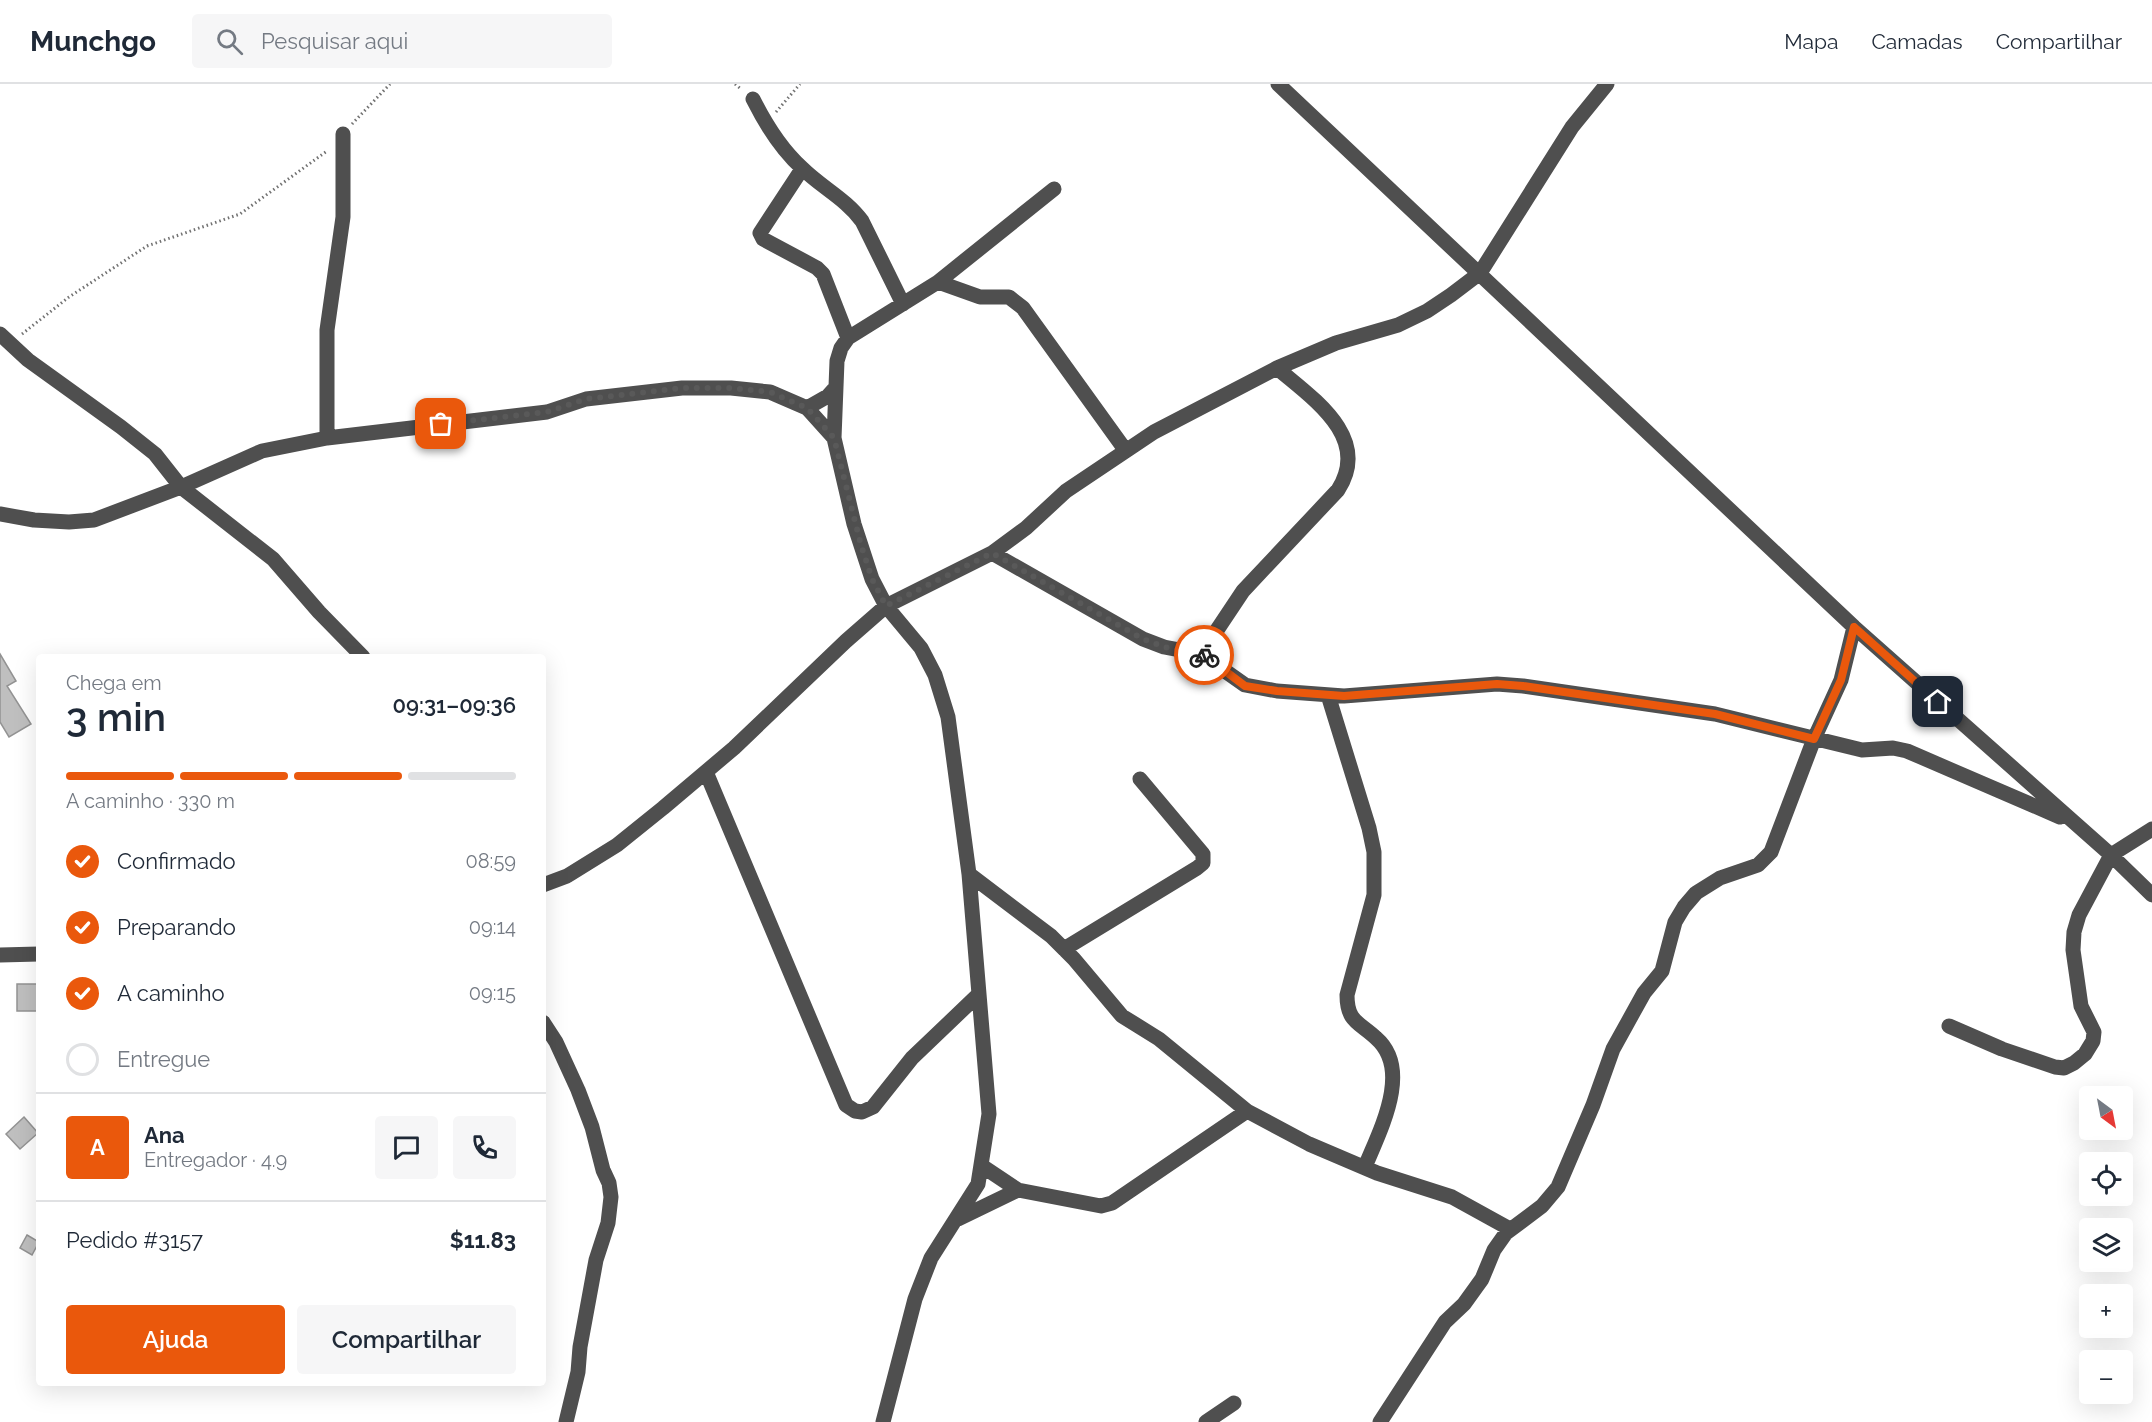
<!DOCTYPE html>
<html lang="pt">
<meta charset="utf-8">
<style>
:root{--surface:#fff;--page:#f6f6f7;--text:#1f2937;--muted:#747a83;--line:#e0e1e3;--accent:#ea580c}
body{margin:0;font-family:Raleway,sans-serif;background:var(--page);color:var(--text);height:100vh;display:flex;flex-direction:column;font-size:22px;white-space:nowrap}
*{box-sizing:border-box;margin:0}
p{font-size:20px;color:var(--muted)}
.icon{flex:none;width:33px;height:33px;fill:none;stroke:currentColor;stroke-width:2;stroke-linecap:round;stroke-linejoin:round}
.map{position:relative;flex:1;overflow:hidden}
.details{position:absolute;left:36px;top:570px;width:510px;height:732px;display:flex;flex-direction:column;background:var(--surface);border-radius:6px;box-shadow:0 6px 24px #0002}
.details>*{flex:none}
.needle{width:39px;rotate:148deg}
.controls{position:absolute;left:2079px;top:1002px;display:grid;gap:12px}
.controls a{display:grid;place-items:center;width:54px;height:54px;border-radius:6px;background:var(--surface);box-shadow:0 6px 24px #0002;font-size:30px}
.pin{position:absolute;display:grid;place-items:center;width:51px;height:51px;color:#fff;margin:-26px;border-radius:12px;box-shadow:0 3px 9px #0006}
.courier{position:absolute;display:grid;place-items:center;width:60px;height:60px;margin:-30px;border:4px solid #ea580c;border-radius:50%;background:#fff;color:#222;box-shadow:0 2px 8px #0007}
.headline em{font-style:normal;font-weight:600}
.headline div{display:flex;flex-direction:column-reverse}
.headline{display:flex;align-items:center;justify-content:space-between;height:102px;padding:0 30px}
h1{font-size:39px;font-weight:600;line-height:45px}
.bar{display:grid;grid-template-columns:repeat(4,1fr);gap:9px 6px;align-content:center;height:72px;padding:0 30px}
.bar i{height:8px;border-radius:4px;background:var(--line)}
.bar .current{background:var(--accent)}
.bar p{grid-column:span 4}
.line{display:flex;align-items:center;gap:15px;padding:0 30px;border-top:2px solid var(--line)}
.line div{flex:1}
.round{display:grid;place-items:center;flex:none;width:63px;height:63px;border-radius:6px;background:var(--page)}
ol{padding:0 30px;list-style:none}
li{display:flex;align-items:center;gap:18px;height:66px}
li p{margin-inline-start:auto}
li .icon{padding:6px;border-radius:50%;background:var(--accent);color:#fff;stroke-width:4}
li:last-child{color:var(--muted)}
li i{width:33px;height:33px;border:3px solid var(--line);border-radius:50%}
.action{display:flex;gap:12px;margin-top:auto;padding:12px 30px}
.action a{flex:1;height:69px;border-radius:6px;background:var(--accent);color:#fff;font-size:24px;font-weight:600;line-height:69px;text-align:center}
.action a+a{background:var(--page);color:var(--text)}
header{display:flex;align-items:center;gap:36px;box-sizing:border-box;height:84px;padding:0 30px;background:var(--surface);border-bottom:2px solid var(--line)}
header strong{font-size:28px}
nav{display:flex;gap:33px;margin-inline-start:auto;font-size:21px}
.search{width:420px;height:54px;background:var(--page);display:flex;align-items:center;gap:15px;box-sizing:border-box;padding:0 21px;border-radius:6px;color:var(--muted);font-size:22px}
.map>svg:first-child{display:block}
</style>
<header>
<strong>Munchgo</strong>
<div class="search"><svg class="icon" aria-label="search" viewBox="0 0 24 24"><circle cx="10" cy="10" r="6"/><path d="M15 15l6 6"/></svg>Pesquisar aqui</div>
<nav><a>Mapa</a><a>Camadas</a><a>Compartilhar</a></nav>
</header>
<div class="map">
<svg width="2152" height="1338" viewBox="0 0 2152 1338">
<rect width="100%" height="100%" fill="#fff"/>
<path fill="#bfbfbf" stroke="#939393" stroke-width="1.5" d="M0,570L16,597L7,602L31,640L9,653L0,638Z
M17,900H39V927H17Z
M24,1033L38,1049L20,1065L6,1050Z
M27,1151L39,1158L32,1171L20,1164Z"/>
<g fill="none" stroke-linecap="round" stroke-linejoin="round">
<path stroke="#717171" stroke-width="3" stroke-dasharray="1.5 3" stroke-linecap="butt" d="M735,0L741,5
M776,28L800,0
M352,40L390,0
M22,250L69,213L147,162L240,130L327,67"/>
<path stroke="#4f4f4f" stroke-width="15" d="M1278,0L1854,543L2111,771L2152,811
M753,15C766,41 781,65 802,84C821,103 846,115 862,137L903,220
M802,85L760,149L763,155L817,184L823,190L848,254
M938,198L980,213H1009L1023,224L1126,367
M0,250L28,276L121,343L155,370L181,403L273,475L319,528L363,573
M807,324L828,312L836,303
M327,354V246L343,133V50
M0,430L34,436L69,438L94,436L181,403L262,367L327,354L547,328L586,315L682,304H731L770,308L807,324L834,354
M992,469L1143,555L1164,563L1201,570L1245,601L1277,607L1344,612L1497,600L1523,602L1715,630L1862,666L1893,664L1907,667L2060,733
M1201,570L1243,507L1338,406C1372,353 1312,314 1277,284
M1328,611L1369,744L1374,768V811L1347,911C1347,938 1359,938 1376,954C1413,986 1379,1048 1365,1083
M706,688L846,1021L855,1027L862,1028L873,1023L912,974L979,910
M969,790L1051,852L1074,875L1122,932L1159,955L1247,1027L1309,1060L1377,1089L1452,1113L1510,1145
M543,801L567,792L617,761L663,724L734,664L846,557L886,522L992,469L1026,444L1066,407L1154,348L1277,284L1336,259L1398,241L1427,227L1451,211L1480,189L1572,43L1607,0
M1064,865L1197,784L1203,779V770L1140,695
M0,871L39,870
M543,938L556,958L578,1006L592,1043L603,1086L609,1099L611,1113L608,1139L596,1176L580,1263L578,1288L566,1338
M1949,942L2002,965L2055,983L2064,984L2074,979L2085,970L2093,957L2094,948L2081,922L2073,866L2074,848L2079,831L2111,771L2152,745
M982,1082L1018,1106L1101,1122L1112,1119L1247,1027
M958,1135L1018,1106
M883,1338L915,1215L931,1174L978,1100L989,1030L969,790L948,633L935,591L921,564L886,522L872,495L854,440L834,354L837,277L841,264L848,254L938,198L1054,105
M1206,1338L1234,1319
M1380,1338L1445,1238L1464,1220L1482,1195L1494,1166L1506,1149L1542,1122L1558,1103L1593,1021L1613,965L1644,909L1662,887L1675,838L1684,823L1696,809L1720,794L1758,781L1771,768L1814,655L1841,596L1854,543"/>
</g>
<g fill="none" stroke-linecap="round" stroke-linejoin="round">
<path stroke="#595959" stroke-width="6" stroke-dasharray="0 10.8" d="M441,340L547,328L586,315L682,304H731L770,308L807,324L834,354L861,461L872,495L886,522L992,469L1143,555L1164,563L1204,571"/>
<path stroke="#ea580c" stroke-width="8" d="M1204,571L1245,602L1277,607L1344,612L1497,600L1523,602L1715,630L1814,655L1841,596L1854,543L1938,618"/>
</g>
</svg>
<div class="controls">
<a><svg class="needle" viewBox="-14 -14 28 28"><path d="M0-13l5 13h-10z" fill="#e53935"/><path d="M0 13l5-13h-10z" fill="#747a83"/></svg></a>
<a><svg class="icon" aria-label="locate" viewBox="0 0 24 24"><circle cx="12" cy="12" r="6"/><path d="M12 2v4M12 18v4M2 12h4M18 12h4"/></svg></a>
<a><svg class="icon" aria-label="layers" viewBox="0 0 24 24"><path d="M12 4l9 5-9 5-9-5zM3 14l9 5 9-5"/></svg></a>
<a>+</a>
<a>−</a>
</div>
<div class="pin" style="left:441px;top:340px;background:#ea580c"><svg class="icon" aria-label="bag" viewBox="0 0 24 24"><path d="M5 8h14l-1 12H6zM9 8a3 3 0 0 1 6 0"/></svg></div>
<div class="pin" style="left:1938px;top:618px;background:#1f2937"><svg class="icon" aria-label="home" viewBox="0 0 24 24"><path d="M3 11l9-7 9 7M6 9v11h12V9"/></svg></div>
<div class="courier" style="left:1204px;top:571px"><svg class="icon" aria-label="bike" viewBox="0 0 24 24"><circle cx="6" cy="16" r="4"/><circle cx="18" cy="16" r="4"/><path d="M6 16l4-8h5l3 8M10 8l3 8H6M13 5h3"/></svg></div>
<section class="details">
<div class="headline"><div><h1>3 min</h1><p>Chega em</p></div><em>09:31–09:36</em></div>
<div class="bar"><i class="current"></i><i class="current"></i><i class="current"></i><i></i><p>A caminho · 330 m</p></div>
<ol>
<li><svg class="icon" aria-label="check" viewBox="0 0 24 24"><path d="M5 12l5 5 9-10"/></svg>Confirmado<p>08:59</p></li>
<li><svg class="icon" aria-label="check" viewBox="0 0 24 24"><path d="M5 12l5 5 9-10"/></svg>Preparando<p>09:14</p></li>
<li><svg class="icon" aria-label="check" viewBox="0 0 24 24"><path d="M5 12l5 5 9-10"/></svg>A caminho<p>09:15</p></li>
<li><i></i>Entregue</li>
</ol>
<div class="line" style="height:108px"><b class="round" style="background:var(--accent);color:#fff">A</b><div><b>Ana</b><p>Entregador · 4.9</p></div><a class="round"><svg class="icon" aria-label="chat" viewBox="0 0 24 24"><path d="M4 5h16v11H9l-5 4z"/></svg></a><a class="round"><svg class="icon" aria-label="phone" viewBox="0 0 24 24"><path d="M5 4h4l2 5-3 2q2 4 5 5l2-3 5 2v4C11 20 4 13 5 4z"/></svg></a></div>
<div class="line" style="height:78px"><div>Pedido #3157</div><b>$11.83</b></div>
<div class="action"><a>Ajuda</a><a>Compartilhar</a></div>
</section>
</div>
